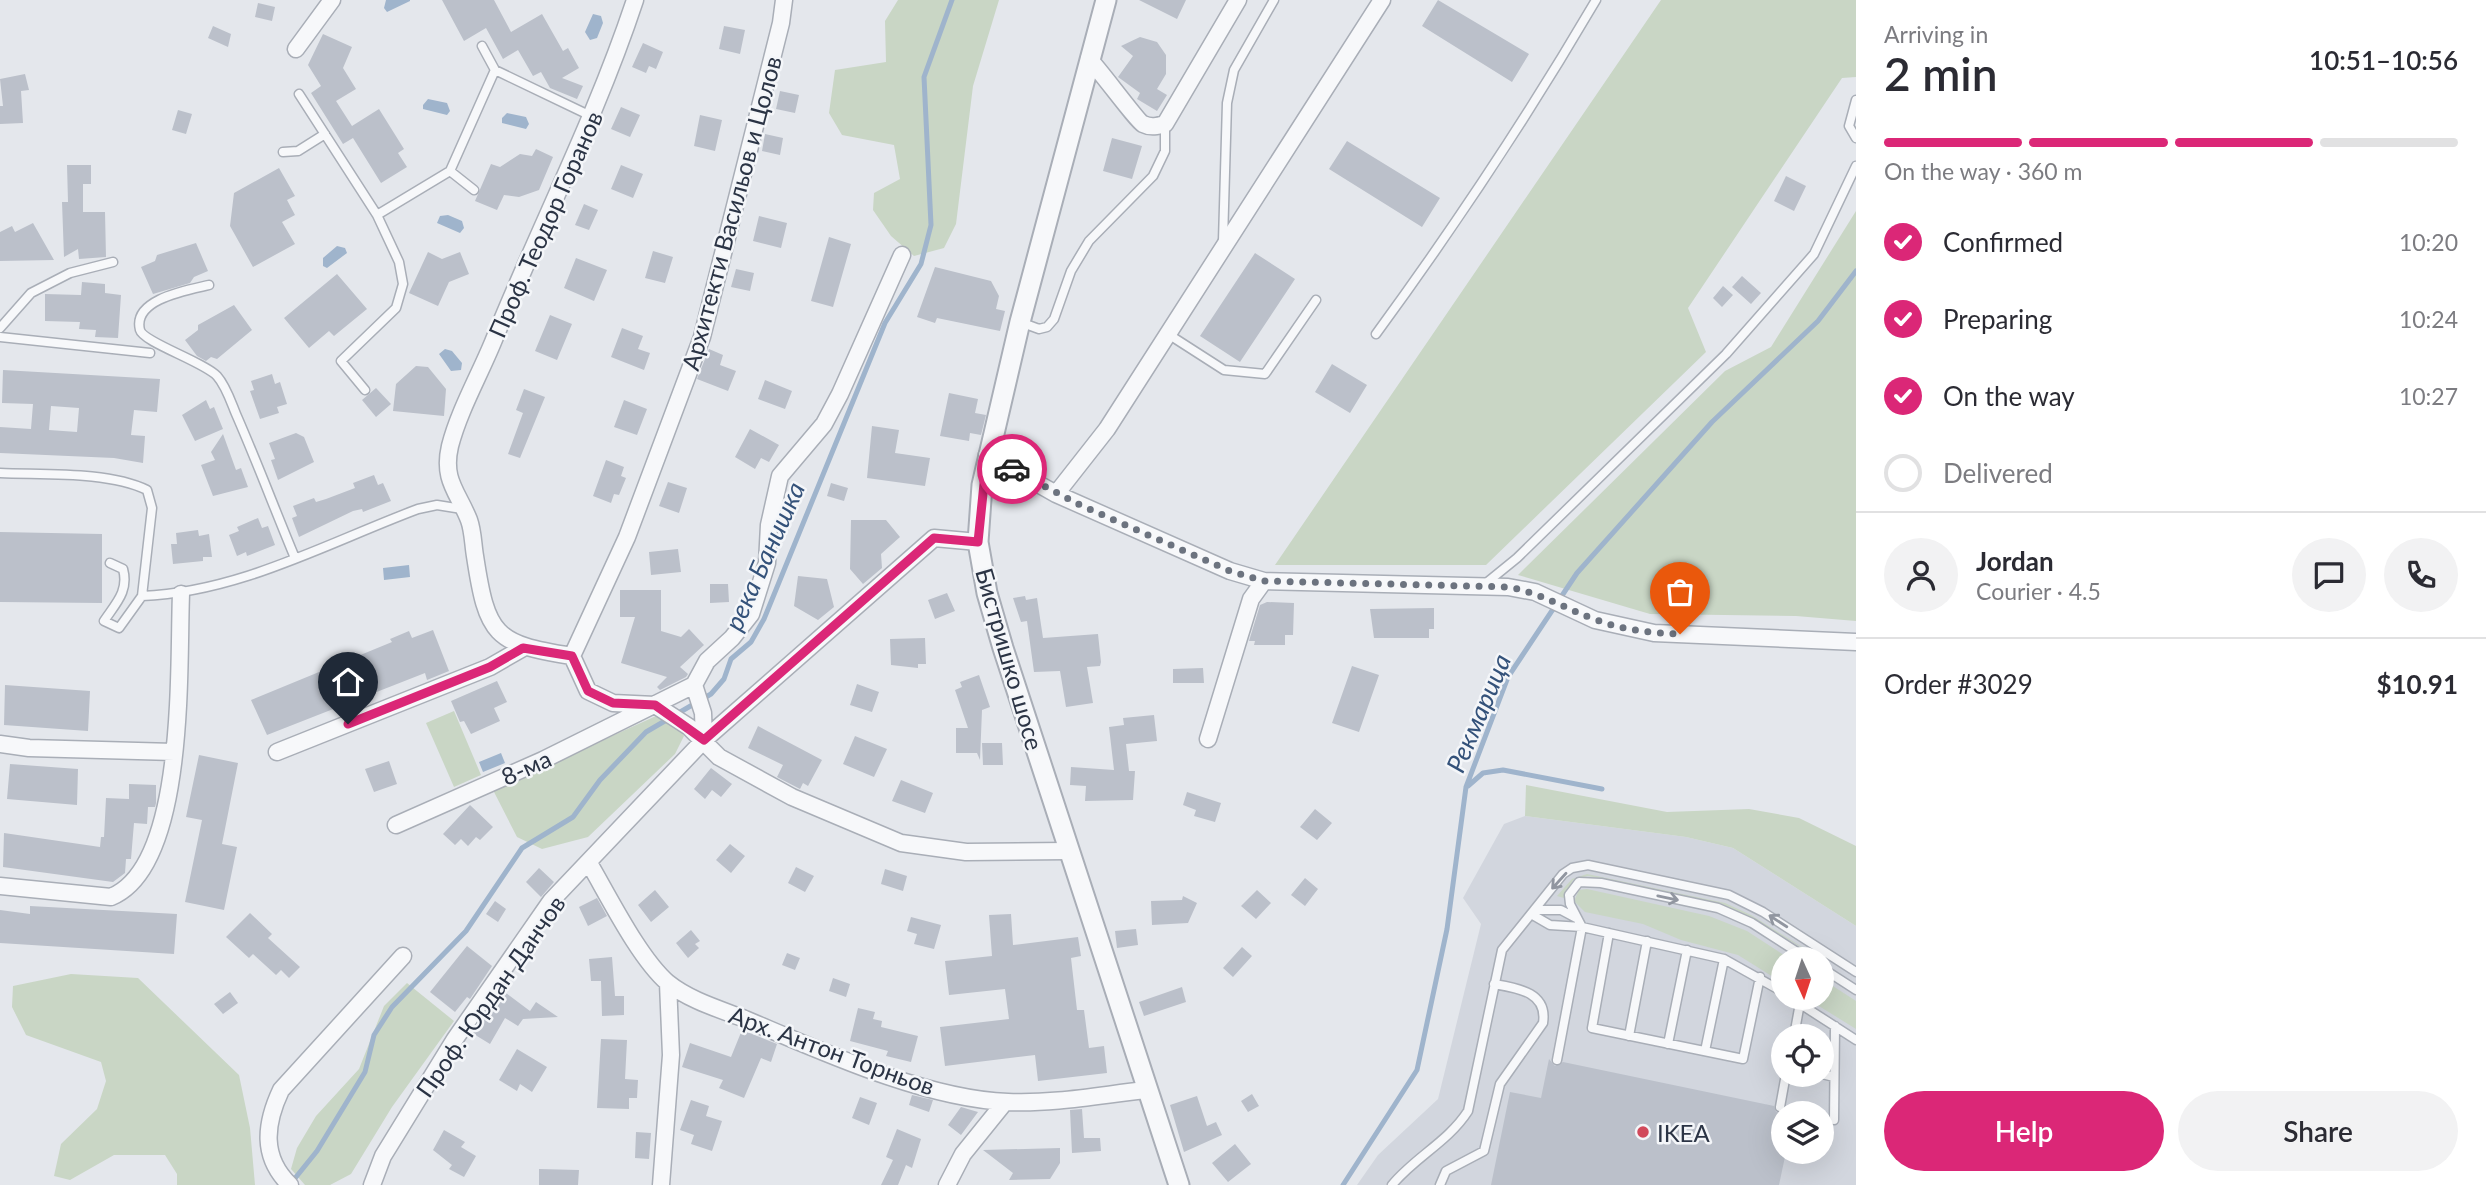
<!DOCTYPE html>
<meta charset="utf-8">
<style>
:root{--surface:#fff;--page:#f2f2f3;--text:#2b2b33;--muted:#7c7c81;--line:#e1e1e2;--accent:#db2777}
body{margin:0;font-family:Lato,sans-serif;background:var(--page);color:var(--text);height:100vh;display:flex;flex-direction:column;font-size:26px;white-space:nowrap}
*{box-sizing:border-box;margin:0}
p{font-size:23px;color:var(--muted)}
.icon{flex:none;width:38px;height:38px;fill:none;stroke:currentColor;stroke-width:2;stroke-linecap:round;stroke-linejoin:round}
.map{position:relative;flex:1;overflow:hidden}
.details{display:flex;flex-direction:column;background:var(--surface);width:630px}
.details>*{flex:none}
.needle{width:46px;rotate:177deg}
.controls{position:absolute;left:1771px;top:947px;display:grid;gap:14px}
.controls a{display:grid;place-items:center;width:63px;height:63px;border-radius:50%;background:var(--surface);box-shadow:0 7px 28px #0002;font-size:35px}
.pin{position:absolute;display:grid;place-items:center;width:60px;height:60px;color:#fff;margin:-72px -30px;border-radius:50% 50% 50% 0;rotate:-45deg;box-shadow:0 0 7px #0007}
.pin .icon{rotate:45deg}
.courier{position:absolute;display:grid;place-items:center;width:70px;height:70px;margin:-35px;border:5px solid #db2777;border-radius:50%;background:#fff;color:#222;box-shadow:0 2px 9px #0007}
.headline em{font-style:normal;font-weight:600}
.headline div{display:flex;flex-direction:column-reverse}
.headline{display:flex;align-items:center;justify-content:space-between;height:119px;padding:0 28px}
h1{font-size:46px;font-weight:600;line-height:52px}
.bar{display:grid;grid-template-columns:repeat(4,1fr);gap:10px 7px;align-content:center;height:84px;padding:0 28px}
.bar i{height:9px;border-radius:5px;background:var(--line)}
.bar .selected{background:var(--accent)}
.bar p{grid-column:span 4}
.line{display:flex;align-items:center;gap:18px;padding:0 28px;border-top:2px solid var(--line)}
.line div{flex:1}
.round{display:grid;place-items:center;flex:none;width:74px;height:74px;border-radius:37px;background:var(--page)}
ol{padding:0 28px;list-style:none}
li{display:flex;align-items:center;gap:21px;height:77px}
li p{margin-inline-start:auto}
li .icon{padding:7px;border-radius:50%;background:var(--accent);color:#fff;stroke-width:4}
li:last-child{color:var(--muted)}
li i{width:38px;height:38px;border:4px solid var(--line);border-radius:50%}
.button{display:flex;gap:14px;margin-top:auto;padding:14px 28px}
.button a{flex:1;height:80px;border-radius:42px;background:var(--accent);color:#fff;font-size:28px;font-weight:600;line-height:80px;text-align:center}
.button a+a{background:var(--page);color:var(--text)}
main{display:flex;flex:1;min-height:0}
.map>svg:first-child{display:block}
</style>
<main>
<div class="map">
<svg width="1856" height="1185" viewBox="0 0 1856 1185">
<rect width="100%" height="100%" fill="#e4e7ec"/>
<path fill="#d2d6de" fill-rule="evenodd" d="M1525,816L1686,837L1733,848L1856,926V1185H1357L1378,1155L1438,1099L1481,924L1463,898L1504,824ZM1783,959H1822V998H1783ZM1783,1036H1822V1074H1783ZM1783,1113H1822V1152H1783Z"/>
<path fill="#c9d6c5" d="M898,0H999L973,86L956,224L944,248L914,256L891,236L873,210L874,193L900,179L894,145L842,135L829,113L835,70L886,62L885,21Z
M1661,0H1856V77L1842,78L1688,308L1706,352L1486,565H1275Z
M1856,211V621L1796,616L1650,614L1518,575L1725,371L1771,347Z
M454,711L481,775L454,787L426,723Z
M656,716L679,727L684,736L675,754L588,837L542,849L517,837L493,790Z
M1526,785L1667,812L1749,809L1799,818L1856,846V926L1733,848L1686,837L1525,816Z
M1587,874L1725,903L1751,915L1821,959L1750,917L1716,903L1588,876L1573,880L1564,898L1557,896L1572,879Z
M1587,889L1709,916L1747,931L1790,959H1783V983L1738,955L1681,940L1643,924L1585,912L1574,901L1579,890Z
M71,974L138,978L239,1075L250,1128L255,1185H177V1174L165,1155H114L70,1180L54,1176L61,1144L97,1109L106,1081L101,1062L26,1035L12,1007L13,986Z
M1822,979L1856,1001V1029L1806,998H1822Z
M407,983L454,1021L392,1107L351,1174L330,1185H305L291,1169L297,1148L316,1116L359,1069L384,1006Z"/>
<path fill="#9fb4cc" d="M386,0H410V1L387,12L384,8Z
M593,14L601,16L603,23L597,38L590,40L585,32Z
M428,99L447,103L450,111L447,115L423,109V105Z
M507,113L526,117L529,124L526,129L502,123V118Z
M448,215L462,221L464,228L460,233L437,223L440,216Z
M337,246L345,248L347,253L327,268L323,266V258Z
M445,349L452,351L462,363L461,370L451,371L439,354Z
M409,565L410,577L384,580L383,568Z
M501,753L505,763L483,772L479,762Z"/>
<g fill="none" stroke-linecap="round" stroke-linejoin="round">
<path stroke="#9fb4cc" stroke-width="5" d="M1468,786L1483,773L1503,770L1602,789
M292,1182L317,1151L365,1072L374,1035L392,1007L466,931L522,848L573,817L600,780L646,732L711,694L724,679L731,659L751,642L764,619L885,323L921,264L931,225L924,77L952,0
M1343,1185L1417,1070L1447,929L1466,787L1508,677L1577,573L1712,422L1818,321L1856,271"/>
</g>
<path fill="#bbc0ca" fill-rule="evenodd" d="M442,0H494L511,32L542,14L563,51L568,48L579,68L562,78L583,86L577,99L550,88L541,72L533,76L518,50L503,59L486,28L464,41Z
M1139,0H1186L1177,19Z
M1438,0L1529,54L1512,82L1422,26Z
M258,3L275,7L272,21L255,17Z
M213,26L231,34L228,47L208,38Z
M724,26L745,30L740,54L719,49Z
M323,34L352,47L343,68L356,89L336,101L352,126L379,109L404,149L398,153L407,167L381,183L353,138L343,144L311,93L321,86L308,65Z
M1140,37L1157,42L1166,55V74L1157,89L1167,95L1157,111L1137,99L1140,93L1118,77L1133,56L1121,46Z
M643,43L663,52L656,69L649,66L646,73L632,67Z
M25,74L29,90L21,91L23,123L0,124V106H3L0,79Z
M780,91L799,95L795,113L776,109Z
M621,107L640,115L630,137L611,129Z
M178,110L192,114L186,134L172,130Z
M700,115L722,120L715,151L694,146Z
M765,134L783,138L780,155L762,151Z
M1112,138L1142,146L1132,179L1103,171Z
M1347,141L1440,198L1422,227L1329,169Z
M536,149L553,157L539,190L519,197L504,195L497,210L475,201L491,164L500,167L520,154L532,156Z
M67,165H91V184H83V212H105L106,257L79,259L78,249L64,257L62,202H68Z
M621,165L643,174L633,198L611,189Z
M279,168L295,196L287,200L295,215L282,222L295,244L253,267L230,226L234,193Z
M1786,176L1806,186L1794,211L1774,201Z
M584,204L598,210L589,230L575,225Z
M759,216L787,223L781,248L753,241Z
M33,223L54,260L0,261V232L12,226L15,232Z
M829,237L851,244L833,307L811,301Z
M196,243L208,271L194,277L190,283L153,294L141,267L155,261L157,255Z
M653,251L673,257L665,283L645,278Z
M428,252L442,259L460,252L469,274L449,282L438,306L409,293Z
M1255,253L1295,279L1240,362L1200,336Z
M576,258L607,270L594,301L564,288Z
M935,267L991,281L999,296L996,309L1005,311L1000,331L937,318L935,323L917,317Z
M736,269L754,273L750,291L731,287Z
M337,274L367,309L334,336L329,331L309,348L284,318Z
M1742,276L1761,293L1751,304L1732,287Z
M82,282L105,284V293L121,295L118,338L95,337L96,330L79,329L80,322L45,321V294L81,295Z
M1723,286L1733,295L1722,307L1713,298Z
M234,305L252,330L217,359L211,357L206,361L197,356L185,340L198,330V325Z
M550,315L572,324L557,360L535,351Z
M622,328L643,336L638,349L650,353L644,370L611,357Z
M709,349L723,355L720,365L736,371L728,391L697,379Z
M1332,364L1367,385L1350,413L1315,392Z
M416,366L428,367L446,389L444,416L393,411L396,384Z
M3,370L160,379L157,412L134,410L131,435L145,436L143,463L114,458L0,453V427L31,429L33,404L2,403ZM51,406L79,408L77,432L49,430Z
M272,374L275,384L280,382L287,404L277,407L279,413L260,419L250,391L254,390L251,381Z
M765,380L792,391L785,409L758,399Z
M376,388L391,404L376,417L362,400Z
M524,389L545,397L520,458L508,454L523,413L516,410Z
M949,393L978,399L975,413L986,415L981,435L970,433L969,441L940,436Z
M206,400L210,409L214,407L223,429L195,441L182,415Z
M624,400L647,409L637,435L614,427Z
M872,426L899,430L895,453L930,458L925,486L867,478Z
M750,429L779,445L769,462L761,458L755,469L735,457Z
M296,433L304,437L314,462L278,480L271,460L275,459L269,443Z
M223,434L236,470L241,468L248,487L213,496L201,465L215,460L211,452Z
M606,460L624,467L621,476L626,478L619,495L614,494L611,503L593,496Z
M374,475L378,485L383,483L391,501L363,512L362,509L353,511L299,537L292,518L297,516L293,506L314,498L316,502L326,499L355,488L353,483Z
M668,482L687,488L679,513L659,506Z
M831,483L848,488L844,501L827,496Z
M258,518L262,528L268,526L275,545L247,556L246,552L237,556L229,535L239,531L237,527Z
M851,520H886L900,537L881,554L882,568L863,584L850,569Z
M198,530L199,536L209,534L212,557H203V561L173,564L171,544H177L176,533Z
M0,532L102,534V603L0,602Z
M678,549L681,572L651,575L649,552Z
M798,576L827,579L834,607L818,620L794,606Z
M710,584H728L729,602L710,603Z
M620,590H661V631L681,637L689,629L704,645L680,667L688,674L686,677L660,690L657,687L667,677L621,663L635,617H620Z
M947,593L955,611L935,619L928,600Z
M1025,596L1026,600L1037,598L1043,638L1098,634L1101,662L1100,666L1087,667L1093,703L1066,707L1060,671L1034,672L1027,621L1021,622L1013,598Z
M1267,602L1294,603L1293,635H1285V645H1254L1255,641H1249L1260,605Z
M1434,608V629H1429V638H1374L1370,609Z
M433,630L449,671L427,680L425,673L267,735L251,700L392,642L390,639L409,631L412,638Z
M925,638L926,664H918V668L891,665L890,639Z
M1352,666L1379,675L1359,732L1332,723Z
M1203,668L1204,683H1173V669Z
M979,675L990,707L982,710L980,760L977,753H956V728H968L955,690L962,687L960,682Z
M497,681L507,702L494,708L500,721L471,734L464,721L460,722L451,701Z
M857,684L879,692L872,712L850,705Z
M5,685L90,691L88,731L4,725Z
M1154,715L1157,741L1126,744L1129,771H1135L1133,800L1085,801L1086,786L1070,785L1071,767L1114,770L1109,727L1124,725L1123,718Z
M758,726L822,760L808,786L803,783L800,789L777,777L783,765L748,748Z
M855,736L887,749L874,777L843,764Z
M982,743H1002L1003,765H983Z
M199,755L238,763L222,844L237,847L224,910L185,902L202,820L186,817Z
M389,761L397,784L374,792L365,769Z
M10,764L78,769L77,805L7,799Z
M711,768L732,784L721,797L712,790L705,799L694,789Z
M901,780L933,793L925,813L892,801Z
M129,784L156,785V803L155,807H148L147,824L134,823L131,859H126L125,873L113,882L3,867L4,833L100,847L101,837H104L106,798L129,799Z
M1187,792L1221,803L1215,822L1194,816L1196,810L1183,805Z
M470,805L493,827L480,840L476,837L468,846L461,839L455,845L443,834Z
M1315,809L1332,823L1317,840L1300,827Z
M730,844L745,856L731,873L716,860Z
M796,867L814,876L805,892L788,883Z
M539,868L554,882L541,897L526,882Z
M885,869L907,876L903,891L881,884Z
M1305,878L1318,889L1305,906L1291,895Z
M655,890L669,907L651,922L638,905Z
M1257,890L1271,903L1256,919L1241,906Z
M1183,896L1197,903L1188,923L1152,925L1151,901L1182,900Z
M597,898L607,916L588,926L579,907Z
M495,901L506,909L498,922L486,914Z
M30,906L177,914L174,954L0,943V910L30,914Z
M250,913L272,934L268,938L300,967L289,978L281,970L276,975L253,954L249,958L226,937Z
M1011,914L1013,945L1078,937L1081,956L1071,958L1077,1010H1084L1089,1048L1104,1046L1107,1073L1038,1081L1035,1055L945,1066L940,1027L1009,1019L1005,989L949,995L945,961L992,956L989,915Z
M911,917L941,925L934,949L914,944L917,934L907,931Z
M1136,929L1138,945L1117,948L1115,931Z
M691,930L700,941L695,944L699,948L688,958L676,943Z
M467,946L492,966L470,999L467,997L455,1012L430,992Z
M1242,947L1252,956L1233,977L1223,968Z
M787,953L800,958L795,970L782,965Z
M612,957L615,996H624V1015L602,1016L601,981H591L589,959Z
M833,978L850,984L846,997L829,991Z
M1182,987L1186,1002L1144,1016L1139,1002Z
M502,990L530,1011L536,1002L558,1017L523,1019L518,1026L505,1018L490,1044L472,1033Z
M230,992L238,1003L223,1014L214,1004Z
M858,1008L875,1012L873,1019L882,1021L881,1027L918,1036L911,1062L886,1056L888,1051L850,1041Z
M742,1030L777,1044L771,1062L761,1058L744,1098L719,1088L723,1080L682,1067L690,1043L731,1057Z
M601,1039L627,1040L625,1079L638,1080L637,1098H629V1109L597,1108Z
M517,1049L547,1067L532,1092L520,1084L517,1091L499,1080Z
M1549,1059L1555,1066L1563,1062L1774,1106L1776,1112L1783,1113V1152H1786L1779,1185H1491L1510,1092L1541,1098Z
M1252,1094L1259,1106L1248,1112L1241,1101Z
M912,1095L933,1100L929,1112L909,1105Z
M1197,1096L1207,1126L1216,1122L1222,1135L1184,1152L1170,1105Z
M860,1097L877,1103L869,1125L852,1118Z
M691,1100L709,1106L706,1116L722,1121L712,1151L691,1144L694,1135L680,1130Z
M961,1107L978,1112L961,1135L948,1125Z
M1082,1109L1084,1138H1100L1101,1151L1072,1153L1070,1110Z
M897,1129L921,1139L912,1168L906,1165L898,1185H881L893,1160L886,1157Z
M444,1130L465,1142L461,1147L476,1156L464,1177L449,1169L452,1165L433,1150Z
M636,1132L651,1133L649,1159L635,1158Z
M1235,1144L1251,1164L1228,1182L1212,1163Z
M1060,1148V1163L1050,1179L1009,1180L1013,1173L983,1150Z
M539,1169L579,1170L578,1185H539Z"/>
<g fill="none" stroke-linecap="round" stroke-linejoin="round">
<g stroke="#a9aeb7" stroke-width="11">
<path id="service" d="M482,46L495,70
M299,94L377,215L399,262L403,284L396,308L341,361L365,390
M1856,100L1849,126L1856,138
M283,152L298,151L325,134
M450,171L474,190
M377,215L450,171L495,70L593,117
M1223,241L1227,103L1234,70L1274,0
M209,285C188,290 132,299 140,330C143,342 204,362 217,376C226,386 231,402 236,414C257,462 275,510 295,558
M1020,322L1039,329L1047,327L1054,319L1071,271L1089,241L1153,176L1165,151V124
M0,328L31,293L70,273L113,262
M1168,334L1224,370L1265,374L1316,300
M1376,334C1455,226 1528,116 1596,0
M0,337L150,353
M0,473C43,475 108,471 147,490L152,508L142,596
M110,563L123,569C129,591 116,603 104,621L119,628L142,596C240,592 327,543 418,509L437,505L462,509
M1485,584L1517,558L1726,354L1814,254L1856,166
M1535,910H1561L1576,918
M1531,914L1550,925L1582,927L1724,959L1783,992
M1609,933L1592,1028L1743,1059L1760,977
M1822,968L1856,990
M1791,998L1856,1040
M1629,1036L1647,941
M1794,1036L1800,1003
M1668,1044L1687,950
M1705,1051L1724,959
M1557,1060L1582,927L1570,904L1569,895L1579,882L1601,883L1718,908L1752,923L1808,959
M1822,1074L1834,1077
M1780,1107L1786,1074
M1834,1120L1835,1026
M1392,1185C1415,1157 1448,1142 1468,1111L1502,950L1563,874L1572,868L1588,865L1729,895L1763,912L1856,972
M1440,1185L1446,1171L1484,1151L1500,1084L1543,1023C1548,992 1517,988 1494,984"/>
</g>
<g stroke="#a9aeb7" stroke-width="19">
<path id="minor" d="M296,49L332,0
M1089,59C1100,70 1137,121 1143,124C1151,128 1158,126 1165,124L1238,0
M987,455L1056,494L1230,571L1264,581L1508,587L1535,592L1595,620L1654,633L1856,642
M1056,494L1107,429L1382,0
M572,656C494,644 487,635 475,556C473,544 473,531 469,520C458,492 442,480 450,446C459,411 479,376 493,342C539,228 596,118 635,0
M572,656L627,537L702,337L781,23L784,0
M572,656L588,691L613,703L655,705L689,727L719,757L792,797L901,843L966,852L1068,851
M694,685L703,713L704,740
M1208,739L1251,599L1264,581
M0,744L29,748L174,752
M277,752L490,667L523,648
M396,825L543,760L694,685L707,661L732,638L751,614L767,563L769,525L780,476L824,424L840,394L902,255
M589,863C609,897 639,958 668,983C689,1000 719,1009 745,1019C821,1051 925,1099 1008,1102C1054,1104 1100,1095 1146,1090
M0,886L111,897C187,866 178,666 181,594
M290,1185C261,1157 265,1124 281,1090L403,956
M372,1185L383,1156L455,1039L551,901L704,740L934,538L978,542
M661,1185L671,1055L668,983
M947,1185L963,1154L1005,1102"/>
</g>
<g stroke="#a9aeb7" stroke-width="23">
<path id="tertiary" d="M1106,0L1020,322L982,485L978,542L987,593L1003,648L1179,1185"/>
</g>
<use href="#service" stroke="#f7f8fa" stroke-width="8"/>
<use href="#minor" stroke="#f7f8fa" stroke-width="16"/>
<use href="#tertiary" stroke="#f7f8fa" stroke-width="19"/>
</g>
<defs><path id="oneway-shaft" d="M-6 0H5M1.5-3L5.5 0L1.5 3" fill="none" stroke-width="1.6" stroke-linecap="round" stroke-linejoin="round" transform="scale(1.75)"/></defs>
<g stroke="#9196a0">
<use href="#oneway-shaft" transform="translate(1559 881) rotate(132)"/>
<use href="#oneway-shaft" transform="translate(1668 898) rotate(12)"/>
<use href="#oneway-shaft" transform="translate(1778 921) rotate(-147)"/>
</g>
<g fill="none" stroke-linecap="round" stroke-linejoin="round">
<path stroke="#6c737f" stroke-width="7" stroke-dasharray="0 12.6" d="M1012,469L1080,505L1230,571L1264,581L1508,587C1541,593 1564,608 1594,619C1622,630 1650,633 1680,634"/>
<path stroke="#db2777" stroke-width="9" d="M348,724L490,667L523,648L572,656L588,691L613,703L655,705L704,740L934,538L978,542L987,455L1012,469"/>
</g>
<circle fill="#d1495b" stroke="#f4f6f9" stroke-width="2.5" cx="1643" cy="1132" r="7"/>
<g text-anchor="middle" dominant-baseline="central" stroke-width="5" stroke-linejoin="round" paint-order="stroke">
<g font-size="24" fill="#2b3445" stroke="#f4f6f9">
<text transform="translate(731 213) rotate(-75)">Архитекти Васильов и Цолов</text>
<text transform="translate(545 224) rotate(-66)">Проф. Теодор Горанов</text>
<text transform="translate(1010 659) rotate(74)">Бистришко шосе</text>
<text transform="translate(526 767) rotate(-24)">8-ма</text>
<text transform="translate(490 996) rotate(-55)">Проф. Юрдан Данчов</text>
<text transform="translate(832 1050) rotate(20)">Арх. Антон Торньов</text>
</g>
<g font-size="24" fill="#2b3445" stroke="#f4f6f9" text-anchor="start">
<text x="1657" y="1132">IKEA</text>
</g>
<g font-size="26" font-style="italic" fill="#34527a" stroke="#f4f6f9">
<text transform="translate(764 556) rotate(-66)">река Банишка</text>
<text transform="translate(1478 713) rotate(-67)">Рекмарица</text>
</g>
</g>
</svg>
<div class="controls">
<a><svg class="needle" viewBox="-14 -14 28 28"><path d="M0-13l5 13h-10z" fill="#e53935"/><path d="M0 13l5-13h-10z" fill="#7c7c81"/></svg></a>
<a><svg class="icon" aria-label="locate" viewBox="0 0 24 24"><circle cx="12" cy="12" r="6"/><path d="M12 2v4M12 18v4M2 12h4M18 12h4"/></svg></a>
<a><svg class="icon" aria-label="layers" viewBox="0 0 24 24"><path d="M12 4l9 5-9 5-9-5zM3 14l9 5 9-5"/></svg></a>
</div>
<div class="pin" style="left:1680px;top:634px;background:#ea580c"><svg class="icon" aria-label="bag" viewBox="0 0 24 24"><path d="M5 8h14l-1 12H6zM9 8a3 3 0 0 1 6 0"/></svg></div>
<div class="pin" style="left:348px;top:724px;background:#1f2937"><svg class="icon" aria-label="home" viewBox="0 0 24 24"><path d="M3 11l9-7 9 7M6 9v11h12V9"/></svg></div>
<div class="courier" style="left:1012px;top:469px"><svg class="icon" aria-label="car" viewBox="0 0 24 24"><path d="M5 17H2v-5l4-1 3-4h7l3 4 3 1v5h-3M9 17h6M6 11h13"/><circle cx="7" cy="17" r="2"/><circle cx="17" cy="17" r="2"/></svg></div>
</div>
<section class="details">
<div class="headline"><div><h1>2 min</h1><p>Arriving in</p></div><em>10:51–10:56</em></div>
<div class="bar"><i class="selected"></i><i class="selected"></i><i class="selected"></i><i></i><p>On the way · 360 m</p></div>
<ol>
<li><svg class="icon" aria-label="check" viewBox="0 0 24 24"><path d="M5 12l5 5 9-10"/></svg>Confirmed<p>10:20</p></li>
<li><svg class="icon" aria-label="check" viewBox="0 0 24 24"><path d="M5 12l5 5 9-10"/></svg>Preparing<p>10:24</p></li>
<li><svg class="icon" aria-label="check" viewBox="0 0 24 24"><path d="M5 12l5 5 9-10"/></svg>On the way<p>10:27</p></li>
<li><i></i>Delivered</li>
</ol>
<div class="line" style="height:126px"><a class="round"><svg class="icon" aria-label="person" viewBox="0 0 24 24"><circle cx="12" cy="8" r="4"/><path d="M4 21q1-7 8-7t8 7"/></svg></a><div><b>Jordan</b><p>Courier · 4.5</p></div><a class="round"><svg class="icon" aria-label="chat" viewBox="0 0 24 24"><path d="M4 5h16v11H9l-5 4z"/></svg></a><a class="round"><svg class="icon" aria-label="phone" viewBox="0 0 24 24"><path d="M5 4h4l2 5-3 2q2 4 5 5l2-3 5 2v4C11 20 4 13 5 4z"/></svg></a></div>
<div class="line" style="height:91px"><div>Order #3029</div><b>$10.91</b></div>
<div class="button"><a>Help</a><a>Share</a></div>
</section>
</main>
